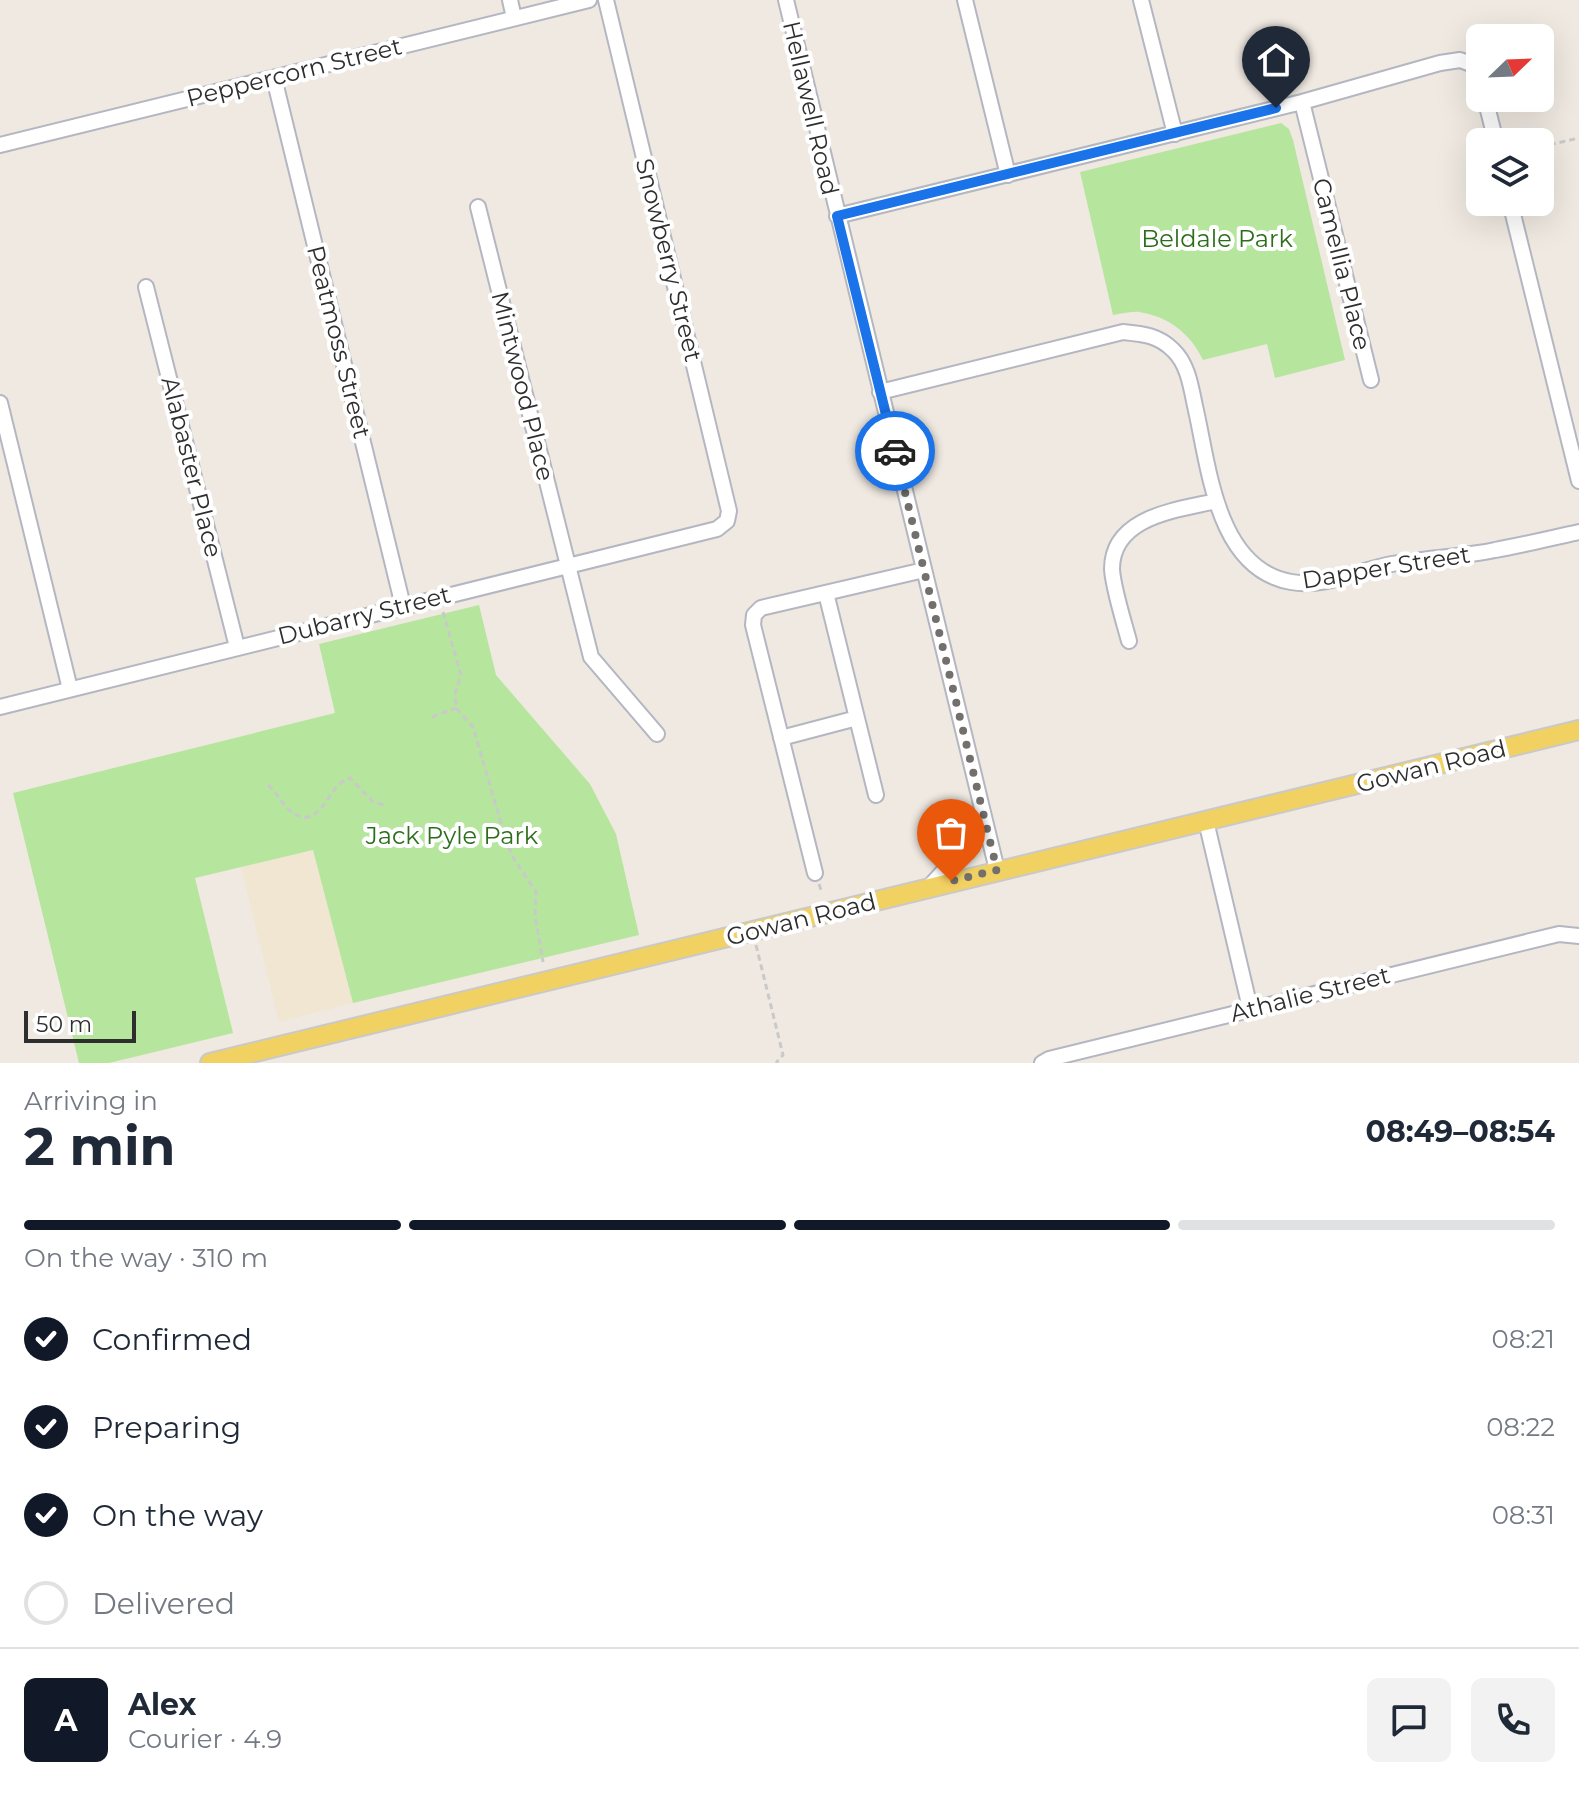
<!DOCTYPE html>
<meta charset="utf-8">
<style>
:root{--surface:#fff;--page:#f2f2f3;--text:#1f2937;--muted:#747a83;--line:#e0e1e3;--accent:#111827}
body{margin:0;font-family:Montserrat,sans-serif;background:var(--page);color:var(--text);height:100vh;display:flex;flex-direction:column;font-size:30px;white-space:nowrap}
*{box-sizing:border-box;margin:0}
p{font-size:26px;color:var(--muted)}
.icon{flex:none;width:44px;height:44px;fill:none;stroke:currentColor;stroke-width:2;stroke-linecap:round;stroke-linejoin:round}
.map{position:relative;height:1063px;overflow:hidden}
.sheet{display:flex;flex-direction:column;background:var(--surface);flex:1}
.sheet>*{flex:none}
.needle{width:52px;rotate:67deg}
.tools{position:absolute;left:1466px;top:24px;display:grid;gap:16px}
.tools a{display:grid;place-items:center;width:88px;height:88px;border-radius:12px;background:var(--surface);box-shadow:0 8px 32px #0002;font-size:40px}
.scale{position:absolute;left:24px;bottom:20px;width:112px;box-sizing:border-box;padding-left:8px;border:4px solid #2e2e2e;border-top:0;font-size:22px;line-height:28px;white-space:nowrap;color:#2e2e2e;-webkit-text-stroke:6px #fff;paint-order:stroke}
.pin{position:absolute;display:grid;place-items:center;width:68px;height:68px;color:#fff;margin:-82px -34px;border-radius:50% 50% 50% 0;rotate:-45deg;box-shadow:0 0 8px #0007}
.pin .icon{rotate:45deg}
.courier{position:absolute;display:grid;place-items:center;width:80px;height:80px;margin:-40px;border:6px solid #1a73e8;border-radius:50%;background:#fff;color:#222;box-shadow:0 2px 10px #0007}
.summary em{font-style:normal;font-weight:700}
.summary div{display:flex;flex-direction:column-reverse}
.summary{display:flex;align-items:center;justify-content:space-between;height:136px;padding:0 24px}
h1{font-size:52px;font-weight:700;line-height:60px}
.bar{display:grid;grid-template-columns:repeat(4,1fr);gap:12px 8px;align-content:center;height:96px;padding:0 24px}
.bar i{height:10px;border-radius:6px;background:var(--line)}
.bar .selected{background:var(--accent)}
.bar p{grid-column:span 4}
.line{display:flex;align-items:center;gap:20px;padding:0 24px;border-top:2px solid var(--line)}
.line div{flex:1}
.round{display:grid;place-items:center;flex:none;width:84px;height:84px;border-radius:12px;background:var(--page)}
ol{padding:0 24px;list-style:none}
li{display:flex;align-items:center;gap:24px;height:88px}
li p{margin-inline-start:auto}
li .icon{padding:8px;border-radius:50%;background:var(--accent);color:#fff;stroke-width:4}
li:last-child{color:var(--muted)}
li i{width:44px;height:44px;border:4px solid var(--line);border-radius:50%}
.map>svg:first-child{display:block}
</style>
<div class="map">
<svg width="1579" height="1063" viewBox="0 0 1579 1063">
<rect width="100%" height="100%" fill="#efe9e1"/>
<path fill="#f0e6d1" d="M314,850L353,1003L279,1022L241,867Z"/>
<path fill="#b6e59e" d="M1281,123L1289,129L1293,140L1345,360L1275,378L1267,344L1203,360C1191,334 1168,316 1139,312C1131,311 1121,314 1113,315L1080,172Z
M479,605L496,675L590,784L616,834L639,935L353,1003L313,850L195,878L233,1033L109,1063H79L13,793L335,713L319,644Z"/>
<g fill="none" stroke-linecap="round" stroke-linejoin="round">
<g stroke="#b4b7c1" stroke-width="18">
<path id="minor" d="M510,0L514,18
M786,0L997,870
M965,0L1008,175
M1141,0L1175,134
M274,78L403,606
M1485,98L1496,142
M1302,102L1371,380
M0,145L589,0
M1510,202L1579,481
M478,207L591,657L657,734
M837,216L1302,102L1440,63L1460,60L1471,64L1480,78
M146,287L237,647
M880,392L1123,332C1143,334 1158,335 1173,350C1188,364 1191,387 1195,406C1209,466 1216,569 1291,582C1325,588 1359,570 1392,564C1426,558 1462,557 1495,550C1523,545 1551,538 1579,532
M0,403L70,689
M826,593L876,795
M1129,641C1124,622 1113,588 1112,569C1112,516 1178,510 1216,501
M0,707L717,529L727,521L729,511L606,0
M781,738L857,718
M1206,821L1250,1008
M815,873L753,625L754,615L761,608L924,570
M929,887L971,841L983,815
M1042,1063L1049,1059L1559,934L1579,936"/>
</g>
<g stroke="#c9c9c9" stroke-width="22">
<path id="major" d="M210,1063L1579,730"/>
</g>
<path stroke="#c9c9c9" stroke-width="3" stroke-dasharray="6 4" stroke-linecap="butt" d="M1540,147L1579,138
M443,612L461,675L455,693L456,708L473,727L506,840L514,859L536,892L535,915L543,962
M432,717L456,708
M268,785C284,800 282,810 304,818C328,814 328,785 350,778L372,801L384,805
M819,884L822,893
M756,945L783,1055L776,1063"/>
<use href="#minor" stroke="#fff" stroke-width="14"/>
<use href="#major" stroke="#f2d163" stroke-width="18"/>
</g>
<g fill="none" stroke-linecap="round" stroke-linejoin="round">
<path stroke="#726f6d" stroke-width="8" stroke-dasharray="0 14.4" d="M895,451L997,870L951,881"/>
<path stroke="#1a73e8" stroke-width="10" d="M895,451L837,216L1276,108"/>
</g>
<g text-anchor="middle" dominant-baseline="central" stroke-width="8" stroke-linejoin="round" paint-order="stroke">
<g font-size="24" fill="#2e2e2e" stroke="#fff">
<text transform="translate(294 72) rotate(-14)">Peppercorn Street</text>
<text transform="translate(811 108) rotate(77)">Hellawell Road</text>
<text transform="translate(669 260) rotate(76)">Snowberry Street</text>
<text transform="translate(1342 264) rotate(76)">Camellia Place</text>
<text transform="translate(339 342) rotate(76)">Peatmoss Street</text>
<text transform="translate(523 386) rotate(76)">Mintwood Place</text>
<text transform="translate(192 467) rotate(76)">Alabaster Place</text>
<text transform="translate(1386 567) rotate(-9)">Dapper Street</text>
<text transform="translate(364 615) rotate(-14)">Dubarry Street</text>
<text transform="translate(1431 766) rotate(-14)">Gowan Road</text>
<text transform="translate(801 919) rotate(-14)">Gowan Road</text>
<text transform="translate(1310 994) rotate(-14)">Athalie Street</text>
</g>
<g font-size="24" fill="#2c6e1b" stroke="#fff">
<text x="1217" y="238">Beldale Park</text>
<text x="452" y="835">Jack Pyle Park</text>
</g>
</g>
</svg>
<div class="tools">
<a><svg class="needle" viewBox="-14 -14 28 28"><path d="M0-13l5 13h-10z" fill="#e53935"/><path d="M0 13l5-13h-10z" fill="#747a83"/></svg></a>
<a><svg class="icon" aria-label="layers" viewBox="0 0 24 24"><path d="M12 4l9 5-9 5-9-5zM3 14l9 5 9-5"/></svg></a>
</div>
<div class="scale">50 m</div>
<div class="pin" style="left:951px;top:881px;background:#ea580c"><svg class="icon" aria-label="bag" viewBox="0 0 24 24"><path d="M5 8h14l-1 12H6zM9 8a3 3 0 0 1 6 0"/></svg></div>
<div class="pin" style="left:1276px;top:108px;background:#1f2937"><svg class="icon" aria-label="home" viewBox="0 0 24 24"><path d="M3 11l9-7 9 7M6 9v11h12V9"/></svg></div>
<div class="courier" style="left:895px;top:451px"><svg class="icon" aria-label="car" viewBox="0 0 24 24"><path d="M5 17H2v-5l4-1 3-4h7l3 4 3 1v5h-3M9 17h6M6 11h13"/><circle cx="7" cy="17" r="2"/><circle cx="17" cy="17" r="2"/></svg></div>
</div>
<section class="sheet">
<div class="summary"><div><h1>2 min</h1><p>Arriving in</p></div><em>08:49–08:54</em></div>
<div class="bar"><i class="selected"></i><i class="selected"></i><i class="selected"></i><i></i><p>On the way · 310 m</p></div>
<ol>
<li><svg class="icon" aria-label="check" viewBox="0 0 24 24"><path d="M5 12l5 5 9-10"/></svg>Confirmed<p>08:21</p></li>
<li><svg class="icon" aria-label="check" viewBox="0 0 24 24"><path d="M5 12l5 5 9-10"/></svg>Preparing<p>08:22</p></li>
<li><svg class="icon" aria-label="check" viewBox="0 0 24 24"><path d="M5 12l5 5 9-10"/></svg>On the way<p>08:31</p></li>
<li><i></i>Delivered</li>
</ol>
<div class="line" style="height:144px"><b class="round" style="background:var(--accent);color:#fff">A</b><div><b>Alex</b><p>Courier · 4.9</p></div><a class="round"><svg class="icon" aria-label="chat" viewBox="0 0 24 24"><path d="M4 5h16v11H9l-5 4z"/></svg></a><a class="round"><svg class="icon" aria-label="phone" viewBox="0 0 24 24"><path d="M5 4h4l2 5-3 2q2 4 5 5l2-3 5 2v4C11 20 4 13 5 4z"/></svg></a></div>
</section>
